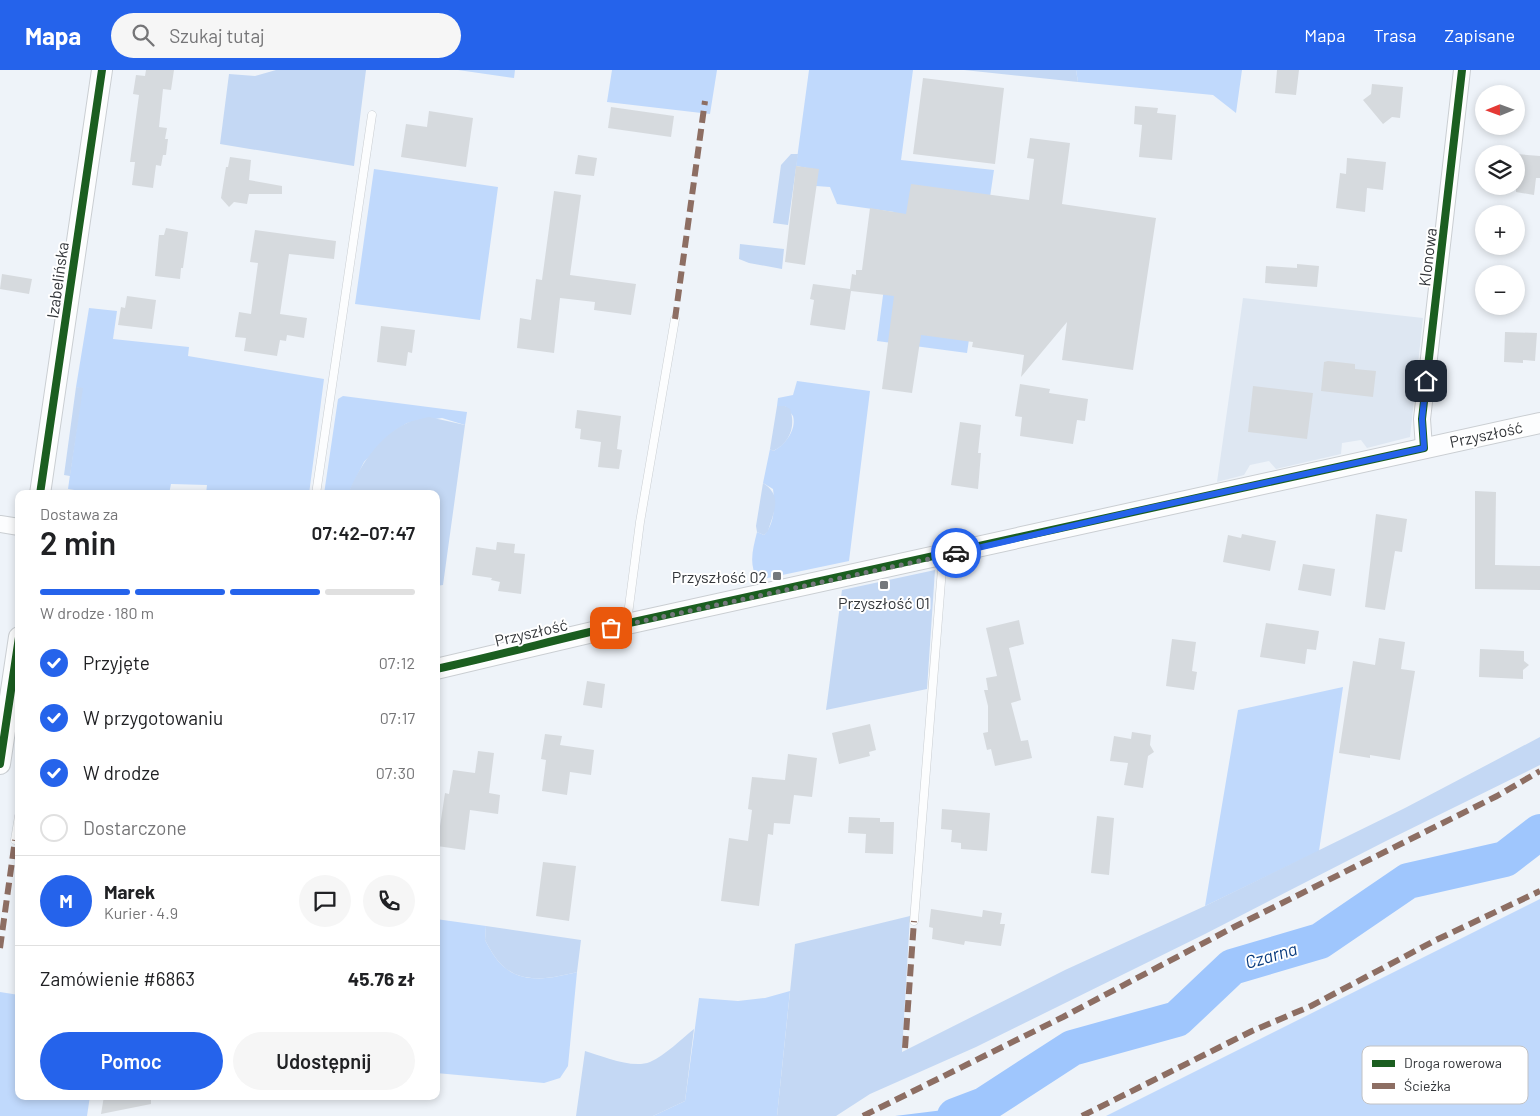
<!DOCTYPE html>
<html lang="pl">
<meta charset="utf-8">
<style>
:root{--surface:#fff;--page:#f6f6f6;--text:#202124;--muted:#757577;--line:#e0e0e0;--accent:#2563eb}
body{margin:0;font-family:Barlow,sans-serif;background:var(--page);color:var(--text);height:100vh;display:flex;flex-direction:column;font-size:19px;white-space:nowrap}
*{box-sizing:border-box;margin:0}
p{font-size:16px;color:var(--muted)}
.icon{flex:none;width:28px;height:28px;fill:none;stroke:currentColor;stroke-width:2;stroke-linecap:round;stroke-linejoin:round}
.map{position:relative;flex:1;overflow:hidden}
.drawer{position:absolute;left:15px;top:420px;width:425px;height:610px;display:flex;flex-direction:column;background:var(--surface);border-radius:10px;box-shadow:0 2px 8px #0003}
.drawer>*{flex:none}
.needle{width:32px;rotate:269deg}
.tools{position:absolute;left:1475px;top:15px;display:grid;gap:10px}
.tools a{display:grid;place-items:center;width:50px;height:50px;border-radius:50%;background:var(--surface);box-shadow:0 2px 8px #0003;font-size:25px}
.pin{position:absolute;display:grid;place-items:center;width:42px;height:42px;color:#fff;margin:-21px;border-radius:10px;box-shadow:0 2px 8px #0006}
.courier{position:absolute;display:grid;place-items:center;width:50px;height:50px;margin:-25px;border:4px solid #2563eb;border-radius:50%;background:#fff;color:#222;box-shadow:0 1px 6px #0007}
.summary em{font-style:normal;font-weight:600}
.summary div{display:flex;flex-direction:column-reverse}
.summary{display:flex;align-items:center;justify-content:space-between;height:85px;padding:0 25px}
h1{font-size:32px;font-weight:600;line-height:38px}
.bar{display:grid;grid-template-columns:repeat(4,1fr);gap:8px 5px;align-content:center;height:60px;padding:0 25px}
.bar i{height:6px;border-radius:4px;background:var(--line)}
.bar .active{background:var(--accent)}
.bar p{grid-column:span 4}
.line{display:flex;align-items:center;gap:12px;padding:0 25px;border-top:1px solid var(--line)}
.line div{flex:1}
.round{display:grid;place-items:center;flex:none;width:52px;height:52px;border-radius:26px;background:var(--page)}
ol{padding:0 25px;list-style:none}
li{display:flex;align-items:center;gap:15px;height:55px}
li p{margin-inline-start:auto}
li .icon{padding:5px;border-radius:50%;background:var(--accent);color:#fff;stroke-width:4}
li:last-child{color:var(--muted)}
li i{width:28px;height:28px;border:2px solid var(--line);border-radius:50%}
.cta{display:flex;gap:10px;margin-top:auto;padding:10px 25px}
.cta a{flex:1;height:58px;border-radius:30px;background:var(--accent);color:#fff;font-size:20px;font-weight:600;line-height:58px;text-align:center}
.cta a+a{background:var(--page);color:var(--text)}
header{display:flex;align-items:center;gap:30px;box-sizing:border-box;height:70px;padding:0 25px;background:var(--accent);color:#fff}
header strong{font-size:24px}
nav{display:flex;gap:28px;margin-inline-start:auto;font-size:18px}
.search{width:350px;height:45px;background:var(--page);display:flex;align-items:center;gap:12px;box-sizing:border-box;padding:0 18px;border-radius:28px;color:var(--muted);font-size:19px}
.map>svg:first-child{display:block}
</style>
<header>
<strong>Mapa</strong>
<div class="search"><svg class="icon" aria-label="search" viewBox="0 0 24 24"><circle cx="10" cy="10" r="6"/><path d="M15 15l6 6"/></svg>Szukaj tutaj</div>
<nav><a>Mapa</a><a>Trasa</a><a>Zapisane</a></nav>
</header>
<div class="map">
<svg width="1540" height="1046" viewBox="0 0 1540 1046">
<rect width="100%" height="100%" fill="#eef3f9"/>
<path fill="#dee7f2" d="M1243,228L1423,248L1410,367L1367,378L1361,370L1342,373L1341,384L1276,399L1269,391L1250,395L1244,405L1217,412Z"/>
<path fill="#c0d9fc" d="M458,0H515L514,8Z
M612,0H717L710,44L607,32Z
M809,0H913L901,90L994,100L967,283L877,271L894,142L837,134L830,117L816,116L818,100L796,96Z
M1076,0H1242L1236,43L1213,25L1078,12Z
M374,99L498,117L480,250L355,234Z
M89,238L117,241L113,269L189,277L188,286L324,309L309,424H206L207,415L171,414L169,424H101L68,419L82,319L76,317Z
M797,311L870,321L849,491L758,510C748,494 753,479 757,462L764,465C775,454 775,434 773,419L763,413L770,379L773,381C784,376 797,360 793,346C791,343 787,339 785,336H777L778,328L793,325Z
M343,326L467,342L465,355L442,348L407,353L393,362L364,392L348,424H324L338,329Z
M1343,617L1319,781L1205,836L1238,640Z
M1540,829V1046H1106Z
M436,849L486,856L485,870C490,879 495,889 503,896C524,915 553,908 577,902L568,996L560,1008L544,1013L436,1003Z
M790,921L777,1046H653L685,1031L699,928L738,931L765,928Z
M0,922L19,925V1026H90L87,1046H0Z"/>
<path fill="#c4d8f4" d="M276,0H366L354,96L220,74L229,4L255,6Z
M964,0H1076L1078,12Z
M791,84H798L788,155L773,153L781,95Z
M740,174L784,179L782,199L749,193L739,189Z
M76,317L83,318L70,406L64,405Z
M777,336H785L790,339C796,356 790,373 773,381L770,379Z
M429,347L465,355L443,515L436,516V424H348C359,397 379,366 407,353C414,350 422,349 429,347Z
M763,413C783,426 774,441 768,461L764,465L757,462L756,456Z
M935,500L927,619L826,640L842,520Z
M1540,667V695L1386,771L1205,864L976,977L870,1024L836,1046H777L795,874L910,846L902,982L1065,900L1205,836L1405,738Z
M486,856L581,870L577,902C553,908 523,915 503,896C495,889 490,879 485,870Z
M694,959L685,1031L653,1046H576L585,981C602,986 632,999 650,992C666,985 681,969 694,959Z"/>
<path fill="#9fc6fd" d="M984,1035L964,1046H895Z"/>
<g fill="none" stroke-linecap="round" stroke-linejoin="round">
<path stroke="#9fc6fd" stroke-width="36" d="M955,1046L984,1035L1072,978L1177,949L1232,897L1320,871L1408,811L1505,789L1540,762"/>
</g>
<path fill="#d6dade" d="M146,0H174L171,20L163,19L159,57L167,58L165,69H168L166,85H163L161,96L156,95L153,118L132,115L135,92H130L139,25L133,24L136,5L145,6Z
M1277,0H1299L1296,25L1275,23Z
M923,8L1004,18L995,94L913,84Z
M1372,14L1403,17L1400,48L1392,47L1383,54L1363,30L1371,24Z
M1135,36L1158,38L1157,43L1176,45L1172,90L1139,87L1142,55L1134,54Z
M611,37L674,46L671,67L608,58Z
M429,41L473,48L466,97L401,87L406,54L427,57Z
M1030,68L1070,73L1062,134L1156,148L1133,300L1062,290L1067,252L1021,307L1024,285L972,277L973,272L921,265L912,323L882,319L894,226L851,221L845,260L810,255L814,230L810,229L813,214L850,219L852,204L856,205V200H862L870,138L906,144L911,114L1029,130L1034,89L1027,88Z
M1516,84L1540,86V108H1536L1534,125L1516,122Z
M578,85L597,88L594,106L575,104Z
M230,87L251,90L249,110L282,116V124H249L247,134L234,132L229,137L221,128L226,97H228Z
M1347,88L1386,92L1383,120L1367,118L1365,142L1336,138L1340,103L1346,104Z
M796,96L819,99L805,195L785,192Z
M554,121L581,125L570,205L636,214L631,245L594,240L595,232L560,228L554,283L517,278L520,248L531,250L536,209L542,210Z
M166,158L188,162L183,198H181L180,209L155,206L159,165H164Z
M255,160L336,171L334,189L289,184L280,244L307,248L304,268L287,265L286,271L280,270L277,286L244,281L246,268L235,267L239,242L251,244L258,193L250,192Z
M1297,194L1319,196L1317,217L1265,213L1266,196L1297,198Z
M2,204L32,209L29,224L0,219Z
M127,226L156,230L152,259L118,255L121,237L125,238Z
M381,256L415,260L412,283L408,282L406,296L377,292Z
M1505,262L1537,263L1535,291L1523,290V293L1504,292Z
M1328,291L1355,294V299L1376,301L1373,327L1321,321L1324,292Z
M1020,314L1050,319L1049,323L1088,329L1085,351L1077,350L1073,374L1020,366L1022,347L1015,346Z
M1253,316L1313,323L1307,369L1248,362Z
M577,340L621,346L617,379L622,380L619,399L598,397L601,372L580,369L581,359L575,358Z
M960,352L981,355L978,383H981L978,419L951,415Z
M1475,421L1496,422L1495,495L1540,496V520L1475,519Z
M1376,444L1407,449L1402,482L1395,481L1385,540L1365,537Z
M1242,464L1276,471L1270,501L1223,492L1228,465L1241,468Z
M497,472L515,474L514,483L525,484L521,524L498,521L500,512L491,510L492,508L472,505L476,477L496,480Z
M1303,494L1335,499L1331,526L1298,520Z
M1019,550L1024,574L1009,578L1021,630L1011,633L1021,671L1028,670L1032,688L995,696L991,679L987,680L983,663L988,662V636L984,620H988L986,608L997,606L986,558Z
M1266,553L1319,561L1316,580L1307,579L1305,594L1260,587Z
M1379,568L1405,572L1401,599L1415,601L1400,690L1370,685V688L1339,683L1353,591L1375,595Z
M1172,569L1196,572L1192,601L1197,602L1194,620L1166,616Z
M1480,579L1524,581V591L1529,595L1523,600V609L1479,607Z
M587,611L605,614L602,638L583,635Z
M870,654L876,680L869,682L870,686L839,694L832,663Z
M1132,662L1151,665L1150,675L1154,682L1148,686L1143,718L1124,715L1128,693L1110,691L1114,666L1131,669Z
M545,664L562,666L560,675L594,680L591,705L570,702L567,725L542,721L546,690L541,689Z
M478,681L494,683L489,723L500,725L498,744L470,740L465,780L437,776L445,723L449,724L453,700L475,703Z
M788,684L817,688L812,727L794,725L790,754L774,753L773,765L768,764L759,836L721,831L729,768L748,771L752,740L748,739L752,707L785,710Z
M942,739L990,743L987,781L961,779V773L951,772L952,760L941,759Z
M1097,746L1114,748L1109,805L1091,803Z
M849,747L880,748V752H894L893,784L865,783L866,764L848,763Z
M543,792L576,796L569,851L536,846Z
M931,839L982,847L983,840L1002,843L1000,854H1005L1001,876L965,871L964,875L932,869L933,858L929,857Z
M104,1026H151V1034L101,1044Z"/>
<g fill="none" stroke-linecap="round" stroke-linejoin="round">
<g stroke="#caced2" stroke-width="9">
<path id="service" d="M316,424L372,45
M627,552L640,452L675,249
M15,770L19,746
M914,851L943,486"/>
</g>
<g stroke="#caced2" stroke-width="18">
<path id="minor" d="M1424,378L1422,349L1462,0
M0,454L19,457"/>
</g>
<g stroke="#caced2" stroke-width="22">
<path id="tertiary" d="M40,424L102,0
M436,599L627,554L1540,353
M0,694L19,567"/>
</g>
<use href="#service" stroke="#fcfdfe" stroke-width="8"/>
<use href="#minor" stroke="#fcfdfe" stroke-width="16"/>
<use href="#tertiary" stroke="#fcfdfe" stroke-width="20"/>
<path stroke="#8d6e63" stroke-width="6" stroke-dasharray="12 6" stroke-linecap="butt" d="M675,249L705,31
M0,878L15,770
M905,978L914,851
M863,1046L1063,947L1234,857L1497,726L1540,701
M1082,1046L1252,961L1311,936L1436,870L1540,821"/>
<g stroke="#fff" stroke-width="11">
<path id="cycleway" d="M40,424L102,0
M436,599C501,585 565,567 629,553C894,496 1159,437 1424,378L1422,349L1462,0
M0,694L19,567"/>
</g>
<use href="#cycleway" stroke="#1b5e20" stroke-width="8"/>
</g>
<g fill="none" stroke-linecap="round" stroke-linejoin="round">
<path stroke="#74787c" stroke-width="5" stroke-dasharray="0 9" d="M611,558L956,483"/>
<path stroke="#2563eb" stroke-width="6" d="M956,483L1132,442L1424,378L1422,349L1426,311"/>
</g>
<g fill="#74787c" stroke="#fff" stroke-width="2">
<rect x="772" y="501" width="10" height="10" rx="2.5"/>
<rect x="879" y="510" width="10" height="10" rx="2.5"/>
</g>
<g text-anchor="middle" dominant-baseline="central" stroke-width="4" stroke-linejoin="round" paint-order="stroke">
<g font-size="16" fill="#323539" stroke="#fff">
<text transform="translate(1427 187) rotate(-83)">Klonowa</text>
<text transform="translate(57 210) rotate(-82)">Izabelińska</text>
<text transform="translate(1486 364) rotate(-12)">Przyszłość</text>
<text transform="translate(531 562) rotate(-13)">Przyszłość</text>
</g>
<g font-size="16" fill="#323539" stroke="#fff" text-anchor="end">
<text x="767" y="506">Przyszłość 02</text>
<text x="884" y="532" text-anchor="middle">Przyszłość 01</text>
</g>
<g font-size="18" font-style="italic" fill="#0b3d80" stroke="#fff">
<text transform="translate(1271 885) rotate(-16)">Czarna</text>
</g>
</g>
<rect x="1362" y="976" width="166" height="58" rx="8" fill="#fff" stroke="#c2c2c4" stroke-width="1"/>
<rect x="1372" y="990" width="23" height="7" fill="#1b5e20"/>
<rect x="1372" y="1013" width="23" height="6" fill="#8d6e63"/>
<g font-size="14" fill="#323539">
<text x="1404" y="998">Droga rowerowa</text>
<text x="1404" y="1021">Ścieżka</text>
</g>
</svg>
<div class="tools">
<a><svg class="needle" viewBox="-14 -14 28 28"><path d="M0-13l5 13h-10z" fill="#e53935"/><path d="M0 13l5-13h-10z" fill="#757577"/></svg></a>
<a><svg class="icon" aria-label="layers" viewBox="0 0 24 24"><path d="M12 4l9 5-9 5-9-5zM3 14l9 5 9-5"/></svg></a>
<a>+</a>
<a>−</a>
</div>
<div class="pin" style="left:611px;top:558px;background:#ea580c"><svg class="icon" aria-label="bag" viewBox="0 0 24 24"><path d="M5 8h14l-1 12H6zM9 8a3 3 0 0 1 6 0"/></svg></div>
<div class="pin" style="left:1426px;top:311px;background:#1f2937"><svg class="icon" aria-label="home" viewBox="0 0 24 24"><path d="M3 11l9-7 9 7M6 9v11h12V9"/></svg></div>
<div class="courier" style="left:956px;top:483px"><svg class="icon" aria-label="car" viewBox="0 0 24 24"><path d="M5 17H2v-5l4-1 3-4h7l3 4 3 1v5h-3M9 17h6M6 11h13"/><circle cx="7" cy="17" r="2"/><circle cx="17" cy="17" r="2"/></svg></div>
<section class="drawer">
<div class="summary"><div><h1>2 min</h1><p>Dostawa za</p></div><em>07:42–07:47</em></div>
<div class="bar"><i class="active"></i><i class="active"></i><i class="active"></i><i></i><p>W drodze · 180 m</p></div>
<ol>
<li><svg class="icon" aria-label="check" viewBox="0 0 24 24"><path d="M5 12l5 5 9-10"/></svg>Przyjęte<p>07:12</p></li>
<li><svg class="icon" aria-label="check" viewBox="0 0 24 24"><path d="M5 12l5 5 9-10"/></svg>W przygotowaniu<p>07:17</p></li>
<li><svg class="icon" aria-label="check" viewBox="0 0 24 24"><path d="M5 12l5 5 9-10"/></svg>W drodze<p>07:30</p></li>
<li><i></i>Dostarczone</li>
</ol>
<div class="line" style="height:90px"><b class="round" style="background:var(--accent);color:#fff">M</b><div><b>Marek</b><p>Kurier · 4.9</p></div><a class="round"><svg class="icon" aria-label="chat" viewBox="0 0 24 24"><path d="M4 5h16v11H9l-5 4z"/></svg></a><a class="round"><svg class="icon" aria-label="phone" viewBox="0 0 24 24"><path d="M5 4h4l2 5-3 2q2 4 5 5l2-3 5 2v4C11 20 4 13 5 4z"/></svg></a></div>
<div class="line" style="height:65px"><div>Zamówienie #6863</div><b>45.76 zł</b></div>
<div class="cta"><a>Pomoc</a><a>Udostępnij</a></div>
</section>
</div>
